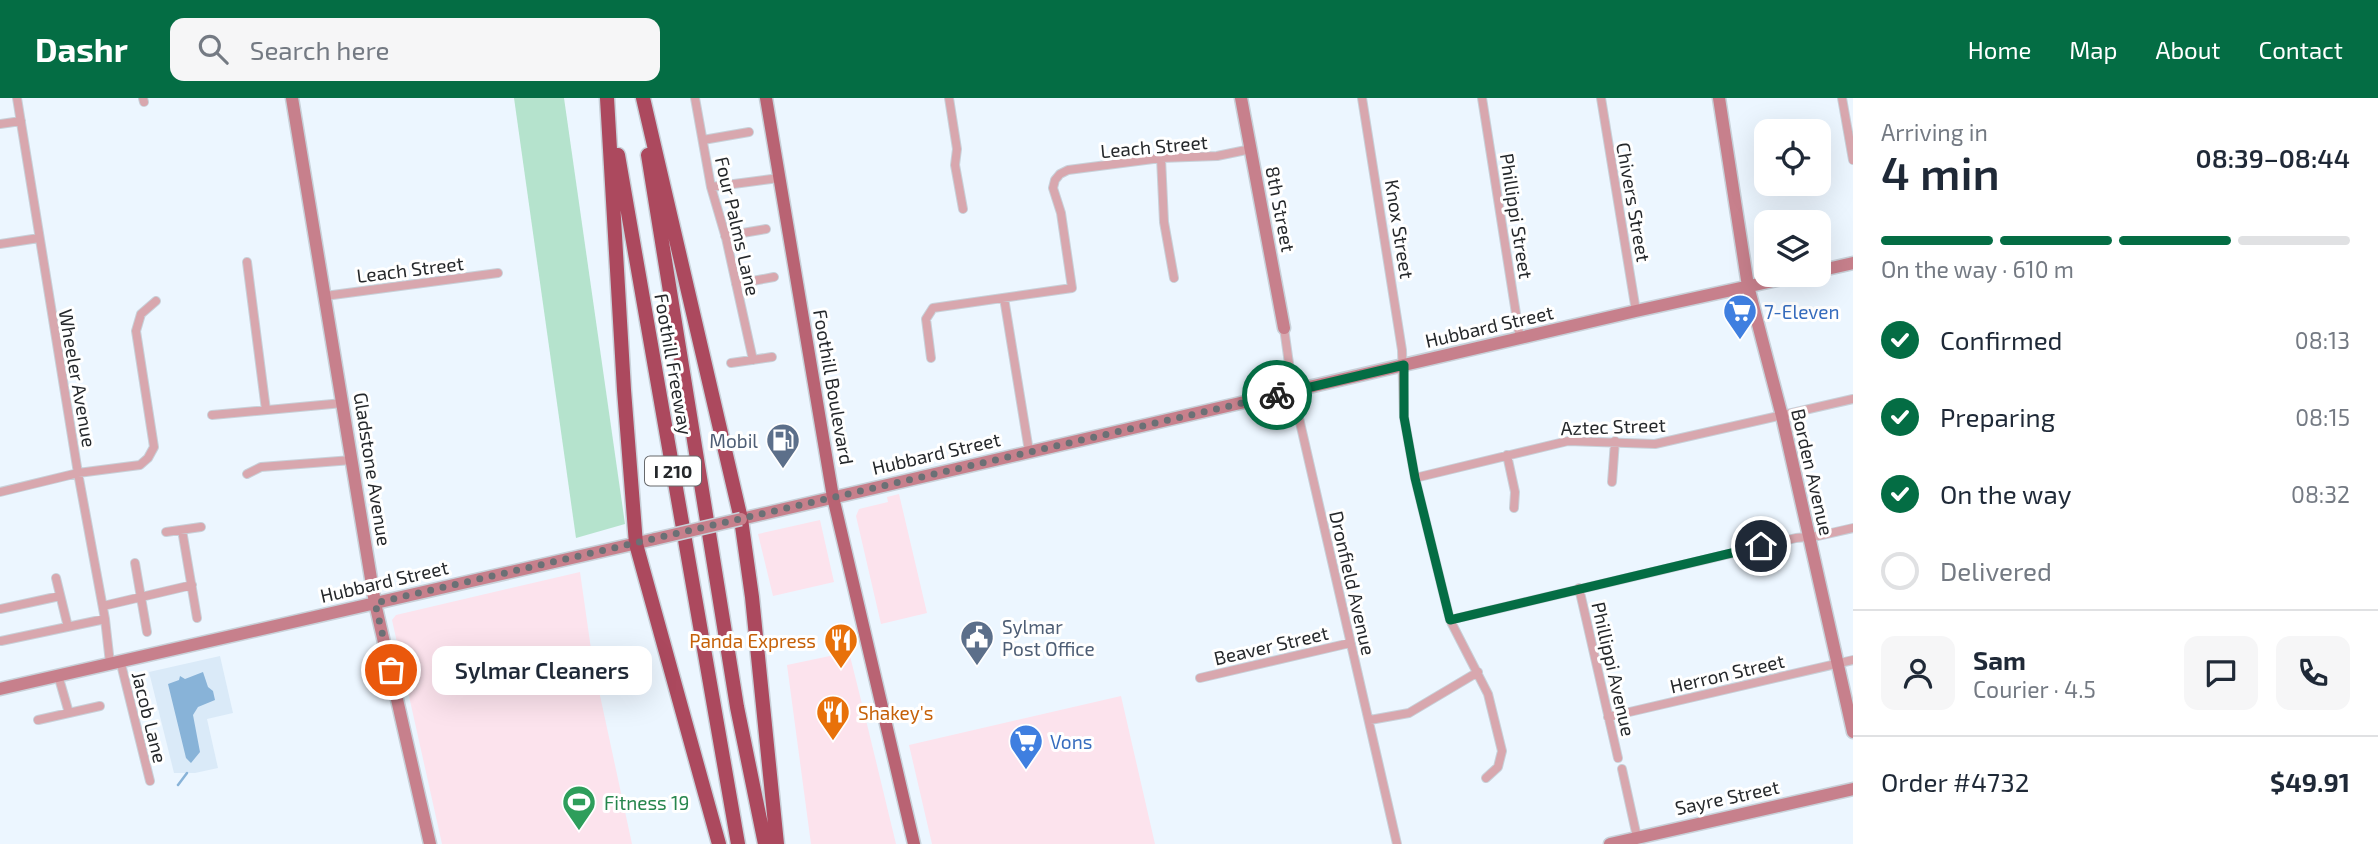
<!DOCTYPE html>
<meta charset="utf-8">
<style>
:root{--surface:#fff;--page:#f6f6f7;--text:#1f2937;--muted:#747a83;--line:#e0e1e3;--accent:#046d44}
body{margin:0;font-family:"Exo 2",sans-serif;background:var(--page);color:var(--text);height:100vh;display:flex;flex-direction:column;font-size:26px;white-space:nowrap}
*{box-sizing:border-box;margin:0}
p{font-size:23px;color:var(--muted)}
.icon{flex:none;width:38px;height:38px;fill:none;stroke:currentColor;stroke-width:2;stroke-linecap:round;stroke-linejoin:round}
.map{position:relative;flex:1;overflow:hidden}
.drawer{display:flex;flex-direction:column;background:var(--surface);width:525px}
.drawer>*{flex:none}
.controls{position:absolute;left:1754px;top:21px;display:grid;gap:14px}
.controls a{display:grid;place-items:center;width:77px;height:77px;border-radius:14px;background:var(--surface);box-shadow:0 7px 28px #0002;font-size:35px}
.pin{position:absolute;display:grid;place-items:center;width:60px;height:60px;color:#fff;margin:-30px;border:4px solid #fff;border-radius:50%;box-shadow:0 2px 7px #0007}
.courier{position:absolute;display:grid;place-items:center;width:70px;height:70px;margin:-35px;border:5px solid #046d44;border-radius:50%;background:#fff;color:#222;box-shadow:0 2px 9px #0007}
.bubble{position:absolute;height:49px;border-radius:14px;background:var(--surface);box-shadow:0 7px 28px #0002;font-size:23px;font-weight:600;line-height:49px;text-align:center}
.head em{font-style:normal;font-weight:600}
.head div{display:flex;flex-direction:column-reverse}
.head{display:flex;align-items:center;justify-content:space-between;height:119px;padding:0 28px}
h1{font-size:46px;font-weight:600;line-height:52px}
.bar{display:grid;grid-template-columns:repeat(4,1fr);gap:10px 7px;align-content:center;height:84px;padding:0 28px}
.bar i{height:9px;border-radius:5px;background:var(--line)}
.bar .on{background:var(--accent)}
.bar p{grid-column:span 4}
.line{display:flex;align-items:center;gap:18px;padding:0 28px;border-top:2px solid var(--line)}
.line div{flex:1}
.round{display:grid;place-items:center;flex:none;width:74px;height:74px;border-radius:14px;background:var(--page)}
ol{padding:0 28px;list-style:none}
li{display:flex;align-items:center;gap:21px;height:77px}
li p{margin-inline-start:auto}
li .icon{padding:7px;border-radius:50%;background:var(--accent);color:#fff;stroke-width:4}
li:last-child{color:var(--muted)}
li i{width:38px;height:38px;border:4px solid var(--line);border-radius:50%}
header{display:flex;align-items:center;gap:42px;box-sizing:border-box;height:98px;padding:0 35px;background:var(--accent);color:#fff}
header strong{font-size:33px}
nav{display:flex;gap:38px;margin-inline-start:auto;font-size:24px}
.search{width:490px;height:63px;background:var(--page);display:flex;align-items:center;gap:18px;box-sizing:border-box;padding:0 24px;border-radius:14px;color:var(--muted);font-size:26px}
main{display:flex;flex:1;min-height:0}
.map>svg:first-child{display:block}
</style>
<header>
<strong>Dashr</strong>
<div class="search"><svg class="icon" aria-label="search" viewBox="0 0 24 24"><circle cx="10" cy="10" r="6"/><path d="M15 15l6 6"/></svg>Search here</div>
<nav><a>Home</a><a>Map</a><a>About</a><a>Contact</a></nav>
</header>
<main>
<div class="map">
<svg width="1853" height="746" viewBox="0 0 1853 746">
<rect width="100%" height="100%" fill="#ecf6ff"/>
<path fill="#fce3ed" d="M899,396L927,515L881,526L856,418L859,411L888,404L887,399Z
M820,422L834,484L773,498L758,436Z
M580,474L593,565L632,746H442L392,522L396,517Z
M849,554L866,622L896,746H811L787,567Z
M1121,598L1155,746H932L909,647Z"/>
<path fill="#daeaf8" d="M220,558L233,615L207,621L218,670L195,675H174L149,574Z"/>
<path fill="#b5e3cd" d="M514,0H564L625,426L576,440Z"/>
<path fill="#88b3d8" d="M203,574L208,589L213,593L215,602L198,609L193,617L200,654L191,665L186,660L168,586L179,582L180,578L185,581Z"/>
<g fill="none" stroke-linecap="round" stroke-linejoin="round">
<path stroke="#88b3d8" stroke-width="2.5" d="M178,687L187,675"/>
<g stroke="#c8d1d9" stroke-width="10">
<path id="street" d="M17,0L78,375L105,521L110,565
M143,0L144,4
M695,0L711,89L726,140L753,262
M949,0L957,51L955,67L963,111
M1362,0L1402,252L1404,319L1415,380L1450,522L1488,596L1502,653L1498,669L1486,680
M1482,0L1520,241
M1601,0L1636,213
M1842,0L1853,62
M0,26L21,23
M703,42L749,34
M1161,60L1164,124L1174,180
M711,89L779,80
M725,138L766,131
M0,146L39,140
M247,164L266,312
M736,186L774,179
M325,198L498,175
M1004,200L1029,353
M1284,230L1293,294L1397,746
M931,260L926,221L933,210L1072,190L1061,115L1053,90L1055,82L1060,76L1068,72L1161,60L1217,58L1251,51
M731,265L772,259
M212,317L343,305
M1507,357L1515,394L1514,410
M247,376L261,369L352,362
M1415,380L1568,343L1655,346L1853,301
M1612,384L1615,343
M0,394L78,375L140,367L148,360L154,349L136,233L141,216L156,203
M182,432L197,520
M166,434L201,429
M135,465L147,534
M56,480L68,529
M1579,490L1618,660
M103,508L192,487
M0,511L60,498
M1450,522L1796,440L1818,438L1853,430
M1,543L105,521
M120,562L150,683
M58,577L69,615L100,608
M1200,580L1350,545
M1608,619L1853,562
M38,622L69,615
M1370,622L1409,615L1478,574
M1622,671L1637,739"/>
</g>
<g stroke="#c8d1d9" stroke-width="15">
<path id="secondary" d="M292,0L375,505L430,746
M1241,0L1284,230
M1719,0L1748,188L1782,318L1853,634
M1818,173L1853,165
M741,421L1636,213L1800,177
M0,591L655,441
M1610,746L1853,691"/>
</g>
<g stroke="#c8d1d9" stroke-width="15">
<path id="primary" d="M766,0L833,399L914,746"/>
</g>
<g stroke="#c8d1d9" stroke-width="17">
<path id="highway" d="M607,0L624,292L636,446L719,746
M643,0L741,421L752,499L777,746
M618,57L738,746
M648,57L737,609L765,746"/>
</g>
<use href="#street" stroke="#d8a7ae" stroke-width="8"/>
<use href="#secondary" stroke="#c7808c" stroke-width="12"/>
<use href="#primary" stroke="#b96373" stroke-width="12"/>
<use href="#highway" stroke="#ac495e" stroke-width="14"/>
<g stroke="#c8d1d9" stroke-width="15" stroke-linecap="butt">
<path id="secondary-bridge" d="M655,441L741,421"/>
</g>
<use href="#secondary-bridge" stroke="#c7808c" stroke-width="12"/>
</g>
<g fill="none" stroke-linecap="round" stroke-linejoin="round">
<path stroke="#6b7075" stroke-width="7" stroke-dasharray="0 12.6" d="M391,572L375,505L1277,297"/>
<path stroke="#046d44" stroke-width="9" d="M1277,297L1404,267V319L1415,380L1450,522L1761,448"/>
</g>
<defs>
<g id="supermarket-pin" transform="scale(1.75)"><path d="M0 17L-7.5 6A9.5 9.5 0 1 1 7.5 6Z" fill="#3f7fe0" stroke="#fff"/><path d="M-6-5.5h2.5l.6 2H6L4.5 2H-2.5L-4.4-4H-6ZM-1.5 3.2a1.3 1.3 0 1 0 .1 0ZM3 3.2a1.3 1.3 0 1 0 .1 0Z" fill="#fff"/></g>
<g id="fuel-pin" transform="scale(1.75)"><path d="M0 17L-7.5 6A9.5 9.5 0 1 1 7.5 6Z" fill="#5c6f8a" stroke="#fff"/><path d="M-5.5-6h7V0h2V4h1.3V-2.5L3-4.5l.8-.8L6-3V5H2.5V1h-1V6h-7ZM-4.2-4.7v3.2H.2V-4.7Z" fill="#fff"/></g>
<g id="civic-pin" transform="scale(1.75)"><path d="M0 17L-7.5 6A9.5 9.5 0 1 1 7.5 6Z" fill="#5c6f8a" stroke="#fff"/><path d="M-.6-6.5H3V-4.5H.6V-3L4-1V1h2V6H-6V1h2V-1L-.6-3ZM-1.2 2.5V6h2.4V2.5Z" fill="#fff"/></g>
<g id="restaurant-pin" transform="scale(1.75)"><path d="M0 17L-7.5 6A9.5 9.5 0 1 1 7.5 6Z" fill="#e8710a" stroke="#fff"/><path d="M-5-6h1v4h1v-4h1v4h1v-4h1v5L-1.5 .5V6h-2V.5L-5-1ZM5-6V6H3V1.5H1.5Q1.5-4 5-6Z" fill="#fff"/></g>
<g id="stadium-pin" transform="scale(1.75)"><path d="M0 17L-7.5 6A9.5 9.5 0 1 1 7.5 6Z" fill="#2e9e5b" stroke="#fff"/><path d="M0-5a6.5 5 0 1 0 0 10a6.5 5 0 1 0 0-10ZM-3.5-1.8h7v3.6h-7Z" fill="#fff"/></g>
</defs>
<g fill-rule="evenodd">
<use href="#supermarket-pin" x="1740" y="213"/>
<use href="#fuel-pin" x="783" y="342"/>
<use href="#civic-pin" x="977" y="539"/>
<use href="#restaurant-pin" x="841" y="542"/>
<use href="#restaurant-pin" x="833" y="614"/>
<use href="#supermarket-pin" x="1026" y="643"/>
<use href="#stadium-pin" x="579" y="704"/>
</g>
<g text-anchor="middle" dominant-baseline="central" stroke-width="6" stroke-linejoin="round" paint-order="stroke">
<rect fill="#fff" stroke="#66686b" stroke-width="2" x="645" y="358.5" width="56" height="29" rx="5"/>
<g font-size="18" font-weight="bold" fill="#25282b">
<text x="673" y="373">I 210</text>
</g>
<g font-size="19" fill="#25282b" stroke="#fff">
<text transform="translate(1154 48) rotate(-5)">Leach Street</text>
<text transform="translate(1634 104) rotate(80)">Chivers Street</text>
<text transform="translate(1281 111) rotate(79)">8th Street</text>
<text transform="translate(1517 118) rotate(81)">Phillippi Street</text>
<text transform="translate(738 128) rotate(77)">Four Palms Lane</text>
<text transform="translate(1400 131) rotate(81)">Knox Street</text>
<text transform="translate(410 171) rotate(-7)">Leach Street</text>
<text transform="translate(1489 228) rotate(-13)">Hubbard Street</text>
<text transform="translate(674 266) rotate(80)">Foothill Freeway</text>
<text transform="translate(78 280) rotate(80)">Wheeler Avenue</text>
<text transform="translate(834 289) rotate(80)">Foothill Boulevard</text>
<text transform="translate(1613 328) rotate(-2)">Aztec Street</text>
<text transform="translate(936 355) rotate(-13)">Hubbard Street</text>
<text transform="translate(373 371) rotate(81)">Gladstone Avenue</text>
<text transform="translate(1813 374) rotate(77)">Borden Avenue</text>
<text transform="translate(384 483) rotate(-13)">Hubbard Street</text>
<text transform="translate(1353 485) rotate(77)">Dronfield Avenue</text>
<text transform="translate(1271 547) rotate(-13)">Beaver Street</text>
<text transform="translate(1614 571) rotate(77)">Phillippi Avenue</text>
<text transform="translate(1727 575) rotate(-13)">Herron Street</text>
<text transform="translate(150 619) rotate(76)">Jacob Lane</text>
<text transform="translate(1727 699) rotate(-12)">Sayre Street</text>
</g>
<g font-size="19" fill="#366cbe" stroke="#fff" text-anchor="start">
<text x="1764" y="213">7-Eleven</text>
<text x="1050" y="643">Vons</text>
</g>
<g font-size="19" fill="#4e5e75" stroke="#fff" text-anchor="end">
<text x="758" y="342">Mobil</text>
<text x="1002" y="528" text-anchor="start">Sylmar<tspan x="1002" dy="22">Post Office</tspan></text>
</g>
<g font-size="19" fill="#c56008" stroke="#fff" text-anchor="end">
<text x="816" y="542">Panda Express</text>
<text x="858" y="614" text-anchor="start">Shakey's</text>
</g>
<g font-size="19" fill="#27864d" stroke="#fff" text-anchor="start">
<text x="604" y="704">Fitness 19</text>
</g>
</g>
</svg>
<div class="controls">
<a><svg class="icon" aria-label="locate" viewBox="0 0 24 24"><circle cx="12" cy="12" r="6"/><path d="M12 2v4M12 18v4M2 12h4M18 12h4"/></svg></a>
<a><svg class="icon" aria-label="layers" viewBox="0 0 24 24"><path d="M12 4l9 5-9 5-9-5zM3 14l9 5 9-5"/></svg></a>
</div>
<div class="pin" style="left:391px;top:572px;background:#ea580c"><svg class="icon" aria-label="bag" viewBox="0 0 24 24"><path d="M5 8h14l-1 12H6zM9 8a3 3 0 0 1 6 0"/></svg></div>
<div class="pin" style="left:1761px;top:448px;background:#1f2937"><svg class="icon" aria-label="home" viewBox="0 0 24 24"><path d="M3 11l9-7 9 7M6 9v11h12V9"/></svg></div>
<div class="courier" style="left:1277px;top:297px"><svg class="icon" aria-label="bike" viewBox="0 0 24 24"><circle cx="6" cy="16" r="4"/><circle cx="18" cy="16" r="4"/><path d="M6 16l4-8h5l3 8M10 8l3 8H6M13 5h3"/></svg></div>
<div class="bubble" style="left:432px;top:548px;width:220px">Sylmar Cleaners</div>
</div>
<section class="drawer">
<div class="head"><div><h1>4 min</h1><p>Arriving in</p></div><em>08:39–08:44</em></div>
<div class="bar"><i class="on"></i><i class="on"></i><i class="on"></i><i></i><p>On the way · 610 m</p></div>
<ol>
<li><svg class="icon" aria-label="check" viewBox="0 0 24 24"><path d="M5 12l5 5 9-10"/></svg>Confirmed<p>08:13</p></li>
<li><svg class="icon" aria-label="check" viewBox="0 0 24 24"><path d="M5 12l5 5 9-10"/></svg>Preparing<p>08:15</p></li>
<li><svg class="icon" aria-label="check" viewBox="0 0 24 24"><path d="M5 12l5 5 9-10"/></svg>On the way<p>08:32</p></li>
<li><i></i>Delivered</li>
</ol>
<div class="line" style="height:126px"><a class="round"><svg class="icon" aria-label="person" viewBox="0 0 24 24"><circle cx="12" cy="8" r="4"/><path d="M4 21q1-7 8-7t8 7"/></svg></a><div><b>Sam</b><p>Courier · 4.5</p></div><a class="round"><svg class="icon" aria-label="chat" viewBox="0 0 24 24"><path d="M4 5h16v11H9l-5 4z"/></svg></a><a class="round"><svg class="icon" aria-label="phone" viewBox="0 0 24 24"><path d="M5 4h4l2 5-3 2q2 4 5 5l2-3 5 2v4C11 20 4 13 5 4z"/></svg></a></div>
<div class="line" style="height:91px"><div>Order #4732</div><b>$49.91</b></div>
</section>
</main>
